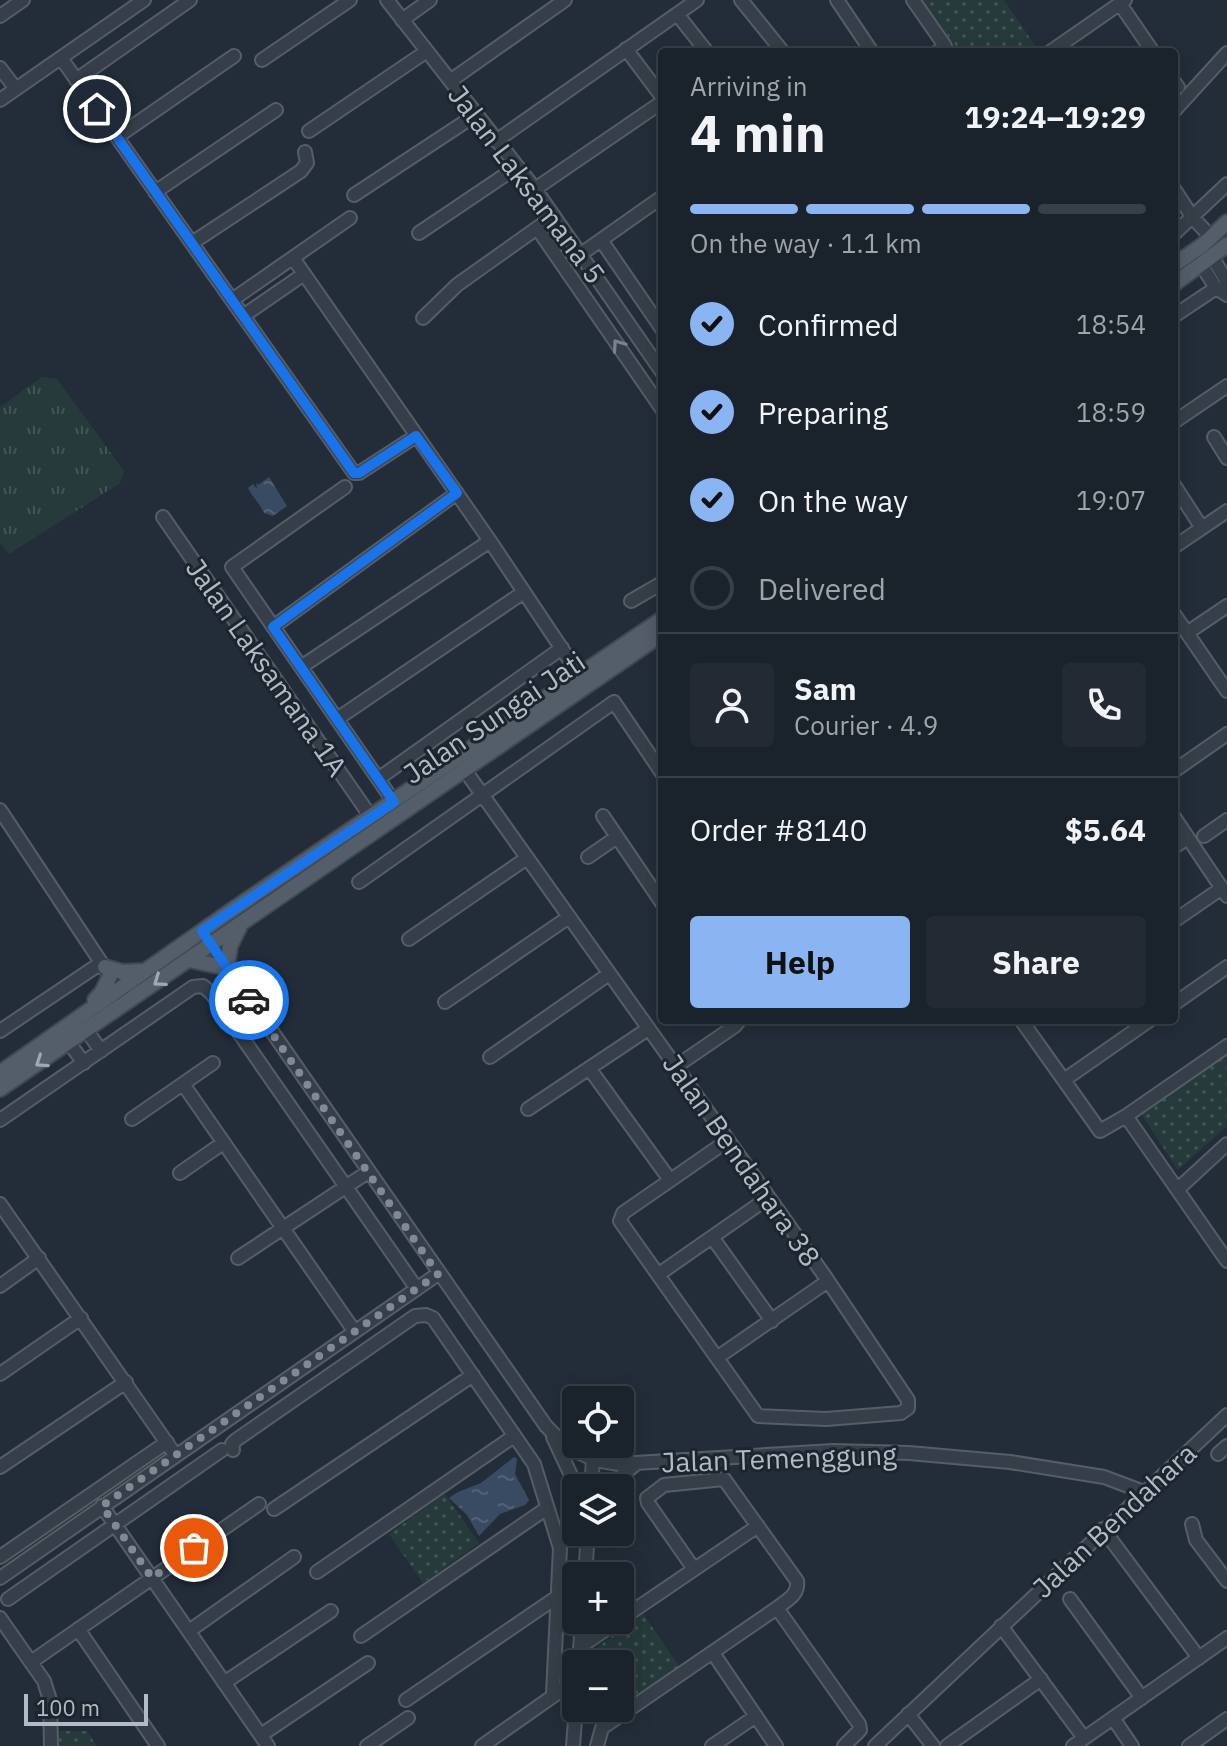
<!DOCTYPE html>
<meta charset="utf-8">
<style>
:root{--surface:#1a222b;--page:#232a33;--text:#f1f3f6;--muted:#9fa4a9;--line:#383f47;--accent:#8ab5f2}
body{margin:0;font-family:"IBM Plex Sans",sans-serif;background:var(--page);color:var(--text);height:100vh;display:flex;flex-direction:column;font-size:30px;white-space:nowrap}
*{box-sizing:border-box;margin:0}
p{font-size:26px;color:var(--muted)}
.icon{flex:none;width:44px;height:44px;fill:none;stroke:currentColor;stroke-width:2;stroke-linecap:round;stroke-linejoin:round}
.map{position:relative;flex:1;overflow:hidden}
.details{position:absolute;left:658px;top:48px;width:520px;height:976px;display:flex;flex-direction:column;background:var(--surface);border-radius:8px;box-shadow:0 4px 20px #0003,0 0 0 2px var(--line)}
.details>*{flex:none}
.tools{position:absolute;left:562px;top:1386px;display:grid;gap:16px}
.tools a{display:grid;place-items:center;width:72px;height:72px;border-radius:8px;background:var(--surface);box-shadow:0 4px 20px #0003,0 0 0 2px var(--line);font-size:40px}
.scale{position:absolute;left:24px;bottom:20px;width:124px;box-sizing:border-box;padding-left:8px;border:4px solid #b2bac5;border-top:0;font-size:22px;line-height:28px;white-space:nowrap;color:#b2bac5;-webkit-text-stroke:6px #1c242e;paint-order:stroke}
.pin{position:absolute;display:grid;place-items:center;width:68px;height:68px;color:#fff;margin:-34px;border:4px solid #fff;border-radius:50%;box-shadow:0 2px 8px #0007}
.courier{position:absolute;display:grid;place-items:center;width:80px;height:80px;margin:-40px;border:6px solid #1a73e8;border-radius:50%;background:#fff;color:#222;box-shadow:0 2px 10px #0007}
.summary em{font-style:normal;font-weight:700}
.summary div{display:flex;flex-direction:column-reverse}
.summary{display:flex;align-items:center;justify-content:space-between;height:136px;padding:0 32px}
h1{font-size:52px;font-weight:700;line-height:60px}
.bar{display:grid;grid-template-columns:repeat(4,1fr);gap:12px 8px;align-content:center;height:96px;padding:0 32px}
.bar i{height:10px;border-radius:6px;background:var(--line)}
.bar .current{background:var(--accent)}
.bar p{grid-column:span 4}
.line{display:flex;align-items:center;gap:20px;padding:0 32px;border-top:2px solid var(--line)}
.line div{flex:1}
.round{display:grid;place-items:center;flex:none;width:84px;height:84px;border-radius:8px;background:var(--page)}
ol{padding:0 32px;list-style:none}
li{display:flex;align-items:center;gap:24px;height:88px}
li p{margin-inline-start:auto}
li .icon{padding:8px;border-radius:50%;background:var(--accent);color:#111;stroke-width:4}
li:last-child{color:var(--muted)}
li i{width:44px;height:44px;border:4px solid var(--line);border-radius:50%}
.primary-button{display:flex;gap:16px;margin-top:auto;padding:16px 32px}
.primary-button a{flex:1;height:92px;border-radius:8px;background:var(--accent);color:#111;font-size:32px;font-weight:700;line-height:92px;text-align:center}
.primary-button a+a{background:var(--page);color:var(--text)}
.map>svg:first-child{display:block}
</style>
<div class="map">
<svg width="1227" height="1746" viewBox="0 0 1227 1746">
<defs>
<pattern id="grass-tufts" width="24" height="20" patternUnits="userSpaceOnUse" patternTransform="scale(2)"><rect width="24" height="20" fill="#263a3b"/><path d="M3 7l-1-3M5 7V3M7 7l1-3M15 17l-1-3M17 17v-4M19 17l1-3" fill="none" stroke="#435456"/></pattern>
<pattern id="park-dots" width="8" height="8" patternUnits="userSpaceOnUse" patternTransform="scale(2)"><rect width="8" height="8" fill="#263a3b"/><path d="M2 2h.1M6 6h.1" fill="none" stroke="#435456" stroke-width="1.8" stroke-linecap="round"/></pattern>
<pattern id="water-ripples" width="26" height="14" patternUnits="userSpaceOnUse" patternTransform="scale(2)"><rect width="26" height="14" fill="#394b62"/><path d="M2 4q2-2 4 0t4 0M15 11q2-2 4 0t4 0" fill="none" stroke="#536377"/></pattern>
</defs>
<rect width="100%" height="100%" fill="#232d39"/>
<path fill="url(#grass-tufts)" d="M42,377L57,379L124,471L120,483L9,554L0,542V407Z"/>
<path fill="url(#park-dots)" d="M923,0H1004L1038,50L959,52Z
M1227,1053V1126L1178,1170L1140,1112Z
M445,1494L479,1543L423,1583L389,1534Z
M643,1614L680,1667L620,1706V1664H597V1647Z
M58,1731H87L97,1746H59Z"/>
<path fill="url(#water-ripples)" d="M269,477L287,506L273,516L264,513C260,503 253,498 248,488L253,484L257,489L256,483L258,485Z
M514,1457L517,1459L515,1474L529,1500L525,1505L500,1514L479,1536L467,1515L449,1498L458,1492L481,1483Z"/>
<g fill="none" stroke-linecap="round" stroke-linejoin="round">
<g stroke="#555d67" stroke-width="16">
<path id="minor" d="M387,0L535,189L662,372
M741,0L783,52
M837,0L872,52
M913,0L945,46L937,52
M1120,4L1153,52
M677,14L707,52
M0,16L23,0
M402,20L430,0
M626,49L662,97
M1050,52L1125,0
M61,58L354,473H359L416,436
M262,60L350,0
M0,68L16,89
M76,80L190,0
M450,81L565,0
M1174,82L1178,87
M0,100L144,0
M1174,111L1227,53
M309,131L427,51
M117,137L234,56
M496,141L697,0
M535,189L662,102
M1174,189L1193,218L1211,237
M155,192L276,110
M354,195L477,114
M537,228L662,409
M419,233L517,167
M1174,234L1227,184
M601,240L662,329
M192,243L301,171L307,163L305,152
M1208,250L1226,280L1227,287
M581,254L662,197
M293,258L490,541L580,676
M1197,258L1216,288L1227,295
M232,300L350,218
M243,316L304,274
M1174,316L1216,288
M423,318L457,285L554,216
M1174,422L1227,386
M1214,437L1227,458
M1174,485L1202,528
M345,487L232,567L394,802
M163,517L371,817
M1174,547L1227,511
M631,601L662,583
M1174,614L1227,691
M273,627L457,493
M1187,633L1227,606
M301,667L490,541
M337,719L524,592
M464,769L824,1275L908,1400V1408L901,1413L826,1419L758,1416L620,1221L623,1213L727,1141
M1174,771L1227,734
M378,779L562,648
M0,810L124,997
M603,816L662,903
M1174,817L1227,896
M1204,836L1227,820
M1174,847L1188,838
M588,857L617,837
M359,882L614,702L662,773
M1174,921L1222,888
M207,938L546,1426C567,1449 588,1461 619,1464L833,1451L909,1453L1010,1462L1104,1477L1144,1492
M409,939L527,858
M445,1002L569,917
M1174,1004L1227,967
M1021,1020L1100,1131L1126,1116L1227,1046
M0,1031L101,963
M87,1031L101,1051
M69,1043L84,1063
M490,1057L609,974
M675,1067L735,1026L740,1020
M589,1068L670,1180
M1064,1080L1150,1020
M183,1084L355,1332
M528,1109L648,1029
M1126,1116L1227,1261
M132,1119L213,1063
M0,1120L193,987L203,986L212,994L417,1289
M180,1173L223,1143
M1178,1189L1227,1144
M0,1204L176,1456
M712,1237L772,1321
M238,1258L368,1172
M659,1274L768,1198
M0,1286L39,1258
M718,1357L828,1281
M0,1374L81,1318
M553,1437L577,1488
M233,1450L232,1444L236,1440L415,1316L426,1315L433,1318L534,1464L560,1548L553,1694
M1218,1454L1227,1446
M0,1467L126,1382
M591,1488L593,1460
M607,1488L637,1463
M102,1506L268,1746
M274,1509L473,1375
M1192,1524L1196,1540L1227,1581
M1103,1529L1199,1658
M0,1557L167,1442
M317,1572L514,1436
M585,1576L588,1532
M0,1578L438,1274
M8,1599L222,1450
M1070,1599L1142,1698
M777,1608L859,1724L860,1730L844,1746
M0,1618L44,1681L50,1700L51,1746
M1001,1626L1084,1738
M78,1629L158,1746
M189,1631L294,1557
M361,1636L547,1508
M580,1647L758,1526
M713,1653L776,1746
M31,1662L259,1504
M579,1664L582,1620
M224,1683L331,1611
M406,1700L557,1597
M908,1714L933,1746
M1113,1718L1132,1746
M261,1735L368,1663
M367,1746L408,1718
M482,1746L576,1680
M573,1746L576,1708
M597,1746L602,1728L777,1608C787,1600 799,1595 797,1581L724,1479L664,1485L647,1498L648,1503L694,1569
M712,1746L756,1716
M875,1746L1227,1415
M947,1746L1041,1679
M1073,1746L1227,1638
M1189,1746L1227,1719"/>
</g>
<g stroke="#404852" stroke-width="18">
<path id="major" d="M1174,265L1204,244L1227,222
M1174,284L1227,245
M190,960L227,968L230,946L239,928
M105,967L122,972L144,971
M95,1000L102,992L110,976
M0,1073L232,910L662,619
M0,1089L662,634"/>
</g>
<use href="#minor" stroke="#363f49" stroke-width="12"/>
<use href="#major" stroke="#545e69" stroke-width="14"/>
</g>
<defs><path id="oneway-chevron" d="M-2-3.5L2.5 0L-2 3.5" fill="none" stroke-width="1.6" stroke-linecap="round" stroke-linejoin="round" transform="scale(2)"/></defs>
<use stroke="#7a838d" href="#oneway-chevron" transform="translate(618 345) rotate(-125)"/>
<g stroke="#9fa8b3">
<use href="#oneway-chevron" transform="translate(159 981) rotate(145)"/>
<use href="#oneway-chevron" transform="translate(41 1062) rotate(146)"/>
</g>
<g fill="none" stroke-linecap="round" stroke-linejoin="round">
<path stroke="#808994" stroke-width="8" stroke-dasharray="0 14.4" d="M194,1548L152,1578L102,1506L438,1274L249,1000"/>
<path stroke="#1a73e8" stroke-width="10" d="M97,109L354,473H359L416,436L457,493L273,627L394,802L202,931L249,1000"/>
</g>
<g text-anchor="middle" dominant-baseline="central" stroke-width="6" stroke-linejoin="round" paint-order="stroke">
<g font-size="28" fill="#b2bac5" stroke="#1c242e">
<text transform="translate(527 184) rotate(53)">Jalan Laksamana 5</text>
<text transform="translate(267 667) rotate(55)">Jalan Laksamana 1A</text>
<text transform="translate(494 717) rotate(-34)">Jalan Sungai Jati</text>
<text transform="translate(742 1160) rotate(55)">Jalan Bendahara 38</text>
<text transform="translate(779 1458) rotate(-2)">Jalan Temenggung</text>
<text transform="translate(1114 1520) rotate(-43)">Jalan Bendahara</text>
</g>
</g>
</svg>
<div class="tools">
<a><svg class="icon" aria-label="locate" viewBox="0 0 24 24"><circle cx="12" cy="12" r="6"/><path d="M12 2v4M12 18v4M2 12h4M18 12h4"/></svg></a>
<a><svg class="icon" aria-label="layers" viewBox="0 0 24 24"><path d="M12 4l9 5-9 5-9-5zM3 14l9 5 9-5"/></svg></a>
<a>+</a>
<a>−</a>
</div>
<div class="scale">100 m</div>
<div class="pin" style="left:194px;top:1548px;background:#ea580c"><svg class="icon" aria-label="bag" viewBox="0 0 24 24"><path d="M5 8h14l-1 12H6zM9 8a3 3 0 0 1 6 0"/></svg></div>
<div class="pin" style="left:97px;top:109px;background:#1f2937"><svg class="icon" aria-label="home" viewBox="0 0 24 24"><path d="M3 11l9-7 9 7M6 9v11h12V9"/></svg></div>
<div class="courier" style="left:249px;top:1000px"><svg class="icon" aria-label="car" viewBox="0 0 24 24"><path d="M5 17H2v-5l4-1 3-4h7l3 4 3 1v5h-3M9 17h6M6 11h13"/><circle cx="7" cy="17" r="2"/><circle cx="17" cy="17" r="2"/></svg></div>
<section class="details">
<div class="summary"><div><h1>4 min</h1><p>Arriving in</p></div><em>19:24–19:29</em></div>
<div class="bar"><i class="current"></i><i class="current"></i><i class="current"></i><i></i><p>On the way · 1.1 km</p></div>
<ol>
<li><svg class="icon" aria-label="check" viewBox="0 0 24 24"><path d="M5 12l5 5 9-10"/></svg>Confirmed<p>18:54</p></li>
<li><svg class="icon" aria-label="check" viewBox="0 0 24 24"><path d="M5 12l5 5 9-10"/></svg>Preparing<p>18:59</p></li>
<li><svg class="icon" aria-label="check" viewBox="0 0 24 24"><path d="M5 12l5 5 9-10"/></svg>On the way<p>19:07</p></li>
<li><i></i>Delivered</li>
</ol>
<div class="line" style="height:144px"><a class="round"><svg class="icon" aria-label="person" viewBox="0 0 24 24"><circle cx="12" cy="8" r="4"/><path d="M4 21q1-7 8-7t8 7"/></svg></a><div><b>Sam</b><p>Courier · 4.9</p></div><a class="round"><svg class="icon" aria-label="phone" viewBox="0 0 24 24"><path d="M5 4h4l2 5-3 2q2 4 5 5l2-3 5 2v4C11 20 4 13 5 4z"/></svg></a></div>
<div class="line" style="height:104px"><div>Order #8140</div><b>$5.64</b></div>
<div class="primary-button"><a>Help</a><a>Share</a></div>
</section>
</div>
